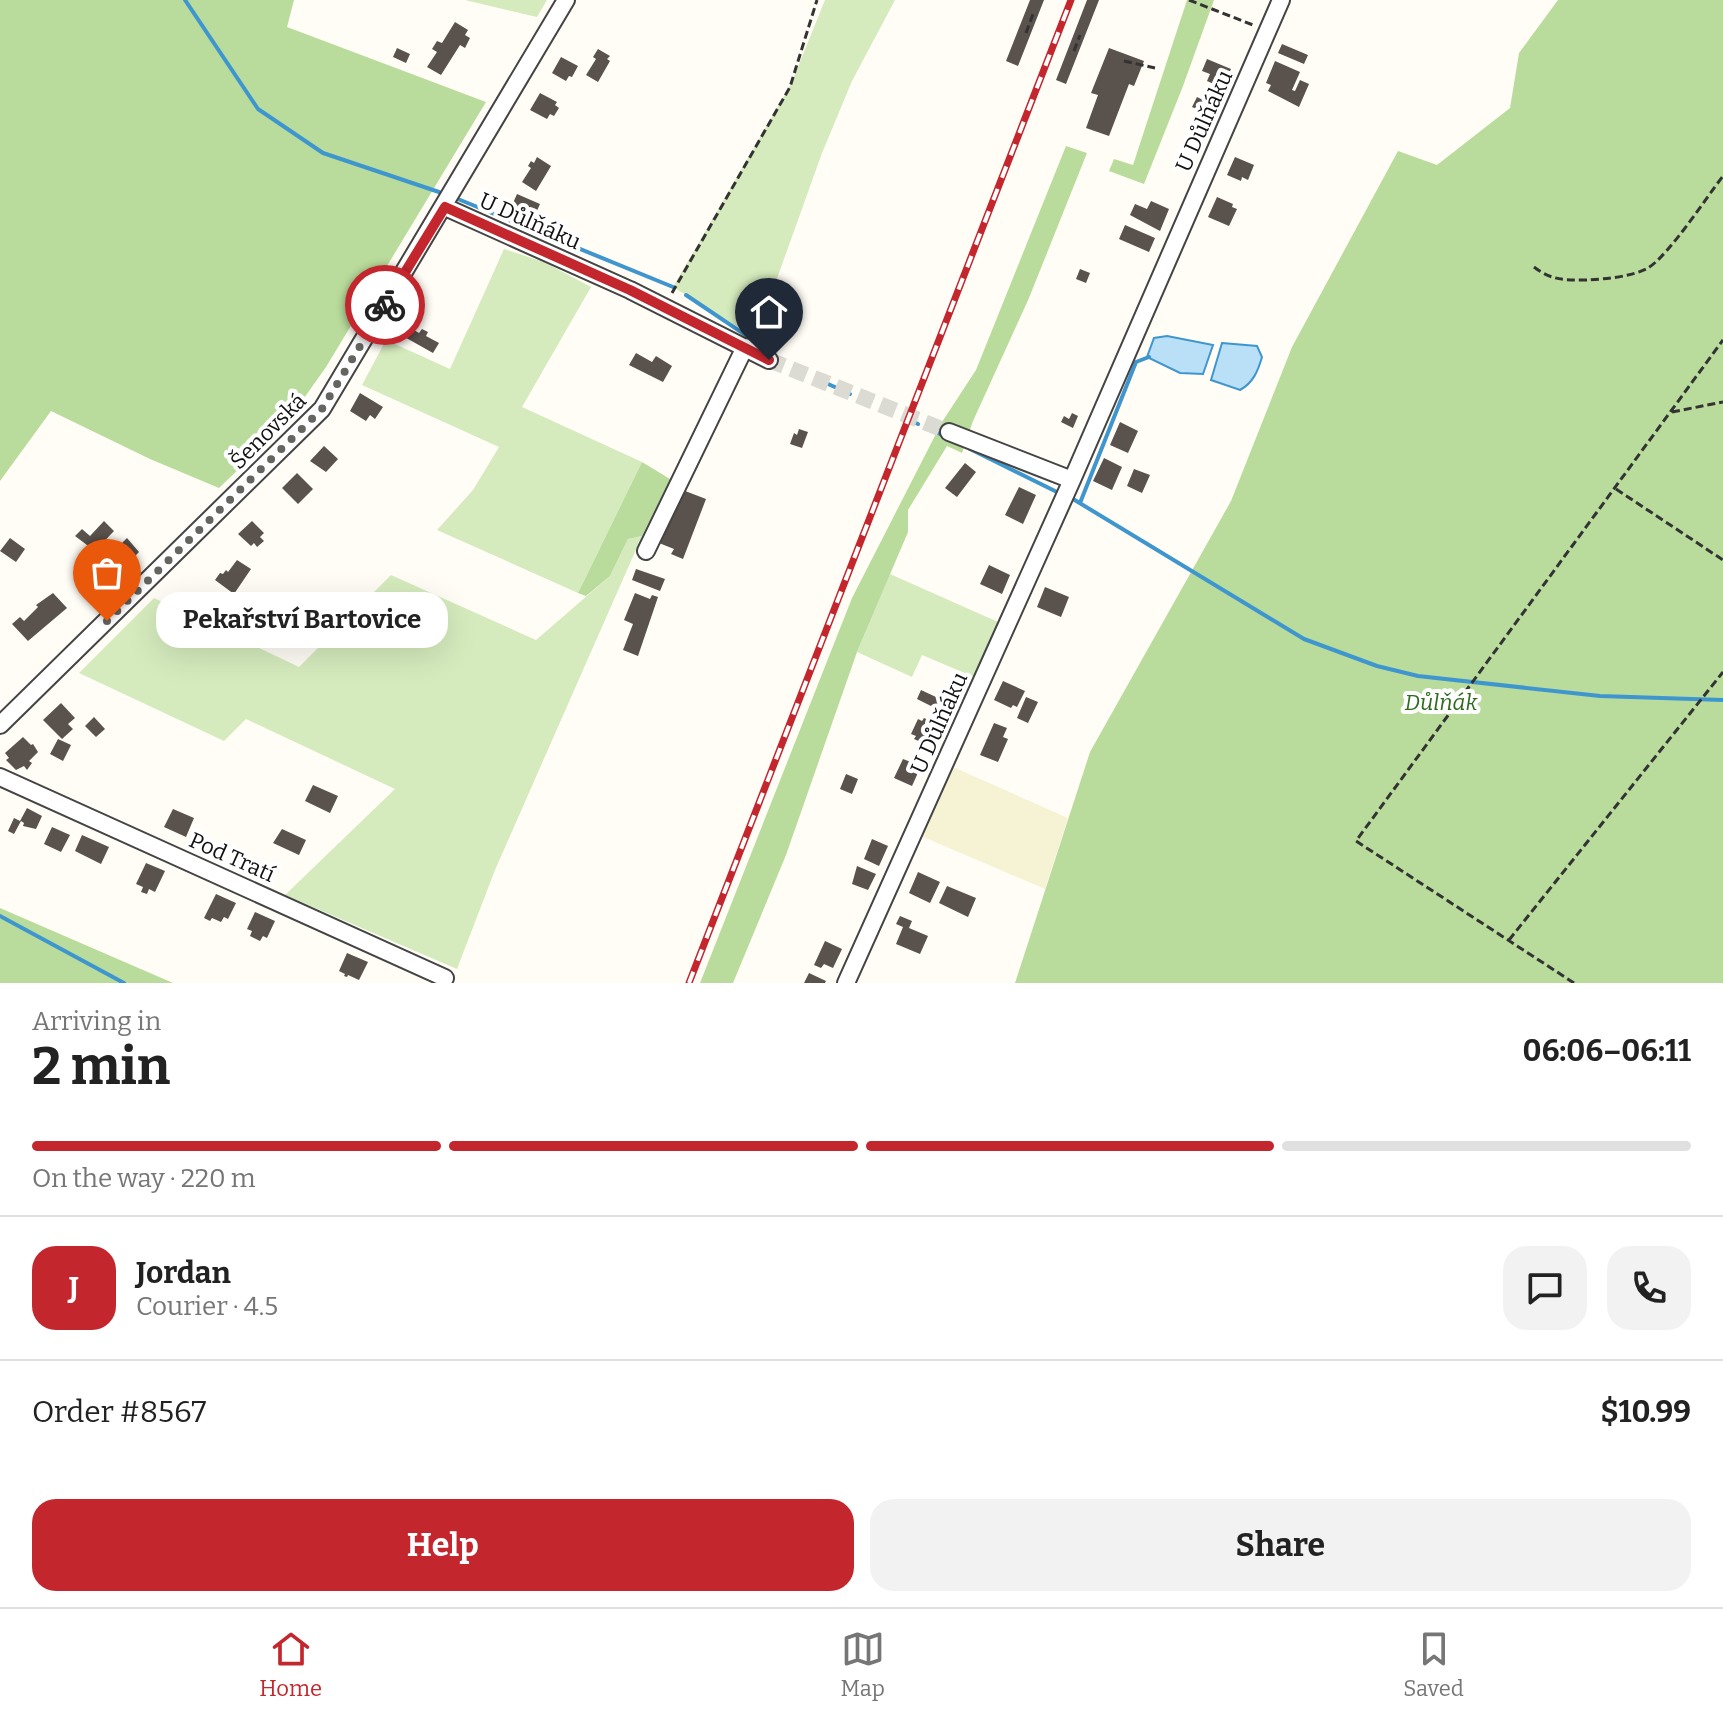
<!DOCTYPE html>
<meta charset="utf-8">
<style>
:root{--surface:#fff;--page:#f2f2f2;--text:#222;--muted:#767676;--line:#e0e0e0;--accent:#c4262e}
body{margin:0;font-family:Bitter,serif;background:var(--page);color:var(--text);height:100vh;display:flex;flex-direction:column;font-size:30px;white-space:nowrap}
*{box-sizing:border-box;margin:0}
p{font-size:26px;color:var(--muted)}
.icon{flex:none;width:44px;height:44px;fill:none;stroke:currentColor;stroke-width:2;stroke-linecap:round;stroke-linejoin:round}
.map{position:relative;height:983px;overflow:hidden}
.details{display:flex;flex-direction:column;background:var(--surface);flex:1}
.details>*{flex:none}
.pin{position:absolute;display:grid;place-items:center;width:68px;height:68px;color:#fff;margin:-82px -34px;border-radius:50% 50% 50% 0;rotate:-45deg;box-shadow:0 0 8px #0007}
.pin .icon{rotate:45deg}
.courier{position:absolute;display:grid;place-items:center;width:80px;height:80px;margin:-40px;border:6px solid #c4262e;border-radius:50%;background:#fff;color:#222;box-shadow:0 2px 10px #0007}
.bubble{position:absolute;height:56px;border-radius:24px;background:var(--surface);box-shadow:0 8px 32px #0002;font-size:26px;font-weight:700;line-height:56px;text-align:center}
.summary em{font-style:normal;font-weight:700}
.summary div{display:flex;flex-direction:column-reverse}
.summary{display:flex;align-items:center;justify-content:space-between;height:136px;padding:0 32px}
h1{font-size:52px;font-weight:700;line-height:60px}
.bar{display:grid;grid-template-columns:repeat(4,1fr);gap:12px 8px;align-content:center;height:96px;padding:0 32px}
.bar i{height:10px;border-radius:6px;background:var(--line)}
.bar .active{background:var(--accent)}
.bar p{grid-column:span 4}
.line{display:flex;align-items:center;gap:20px;padding:0 32px;border-top:2px solid var(--line)}
.line div{flex:1}
.round{display:grid;place-items:center;flex:none;width:84px;height:84px;border-radius:24px;background:var(--page)}
.primary-button{display:flex;gap:16px;margin-top:auto;padding:16px 32px}
.primary-button a{flex:1;height:92px;border-radius:24px;background:var(--accent);color:#fff;font-size:32px;font-weight:700;line-height:92px;text-align:center}
.primary-button a+a{background:var(--page);color:var(--text)}
.menu{display:flex;justify-content:space-around;align-items:center;height:112px;border-top:2px solid var(--line);background:var(--surface);font-size:22px;color:var(--muted)}
.menu a{display:grid;justify-items:center;gap:4px}
.menu .active{color:var(--accent)}
.map>svg:first-child{display:block}
</style>
<div class="map">
<svg width="1723" height="983" viewBox="0 0 1723 983">
<rect width="100%" height="100%" fill="#fffdf5"/>
<path fill="#f6f3d4" d="M953,767L1068,818L1045,889L921,836Z"/>
<path fill="#d5ebbd" d="M465,0H547L537,17Z
M825,0H895L852,81L822,153L770,298L769,320L761,341L673,287L791,84Z
M504,249L544,262L591,287L522,407L642,462L578,593L437,530L473,490L499,447L362,385L386,340L450,369Z
M642,536L495,870L457,969L285,895L395,789L246,719L224,741L79,673L154,598L299,667L391,575L536,640L610,576L628,539Z
M890,574L998,622L974,677L922,655L912,677L857,652Z"/>
<path fill="#b9dc9c" d="M0,0H294L287,27L486,102L326,367L285,425L219,488L150,459L51,411L0,481Z
M1187,0H1214L1183,86L1144,184L1109,171L1114,159L1133,165Z
M1558,0H1723V983H1015L1090,752L1231,501L1292,347L1398,151L1437,165L1510,108L1519,53Z
M1066,146L1087,153L1029,298L973,421L962,453L947,446L908,510V532L857,652L786,855L733,983H700L852,598L942,422L976,370Z
M642,462L670,479L642,536L628,539L610,576L586,596L578,593Z
M0,908L173,983H0Z"/>
<path fill="#b9e0f7" stroke="#3f96cf" stroke-width="2" d="M1167,336L1213,345L1203,374L1180,373L1147,357L1154,338Z
M1222,343L1257,346L1262,357C1258,371 1253,383 1240,390L1211,380Z"/>
<g fill="none" stroke-linecap="round" stroke-linejoin="round">
<path stroke="#3f96cf" stroke-width="4" d="M185,0L258,109L323,153L439,192
M453,197L673,287
M686,295L771,352
M826,383L850,394
M916,423L918,424
M935,432L945,436
M970,449L1059,493
M1073,499L1304,639L1377,666L1418,676L1600,696L1723,700
M1080,503L1136,362L1149,357
M0,916L124,983"/>
</g>
<path fill="#5a524d" d="M1030,0H1044L1018,66L1006,61Z
M1087,0H1099L1066,84L1056,80Z
M455,22L468,30L465,35L470,38L465,48L460,45L441,75L427,67L437,52L432,49L437,41L442,43Z
M1282,44L1308,55L1304,64L1278,53Z
M397,48L410,54L406,63L393,57Z
M1109,48L1144,61L1134,86L1129,84L1109,136L1086,128L1098,95L1091,93Z
M598,49L610,56L607,59L610,61L598,82L586,75L596,59L593,57Z
M561,57L578,66L572,77L569,76L566,81L552,73Z
M1207,59L1231,69L1223,88L1207,81L1210,74L1202,71Z
M1275,61L1300,72L1292,90L1295,91L1300,80L1309,84L1299,107L1268,91L1271,85L1266,83Z
M540,93L557,102L555,105L559,108L554,116L550,114L547,119L530,110Z
M1197,97L1215,106L1207,124L1195,118L1199,110L1192,107Z
M537,157L551,166L536,191L522,182L531,168L528,166L531,161L534,163Z
M1235,157L1254,165L1248,180L1242,177L1241,181L1227,175Z
M517,194L540,204L532,222L509,212Z
M1217,197L1233,204L1232,207L1237,209L1229,226L1208,217Z
M1151,201L1169,209L1160,231L1130,215L1135,204L1147,209Z
M1125,225L1155,238L1149,252L1119,239Z
M1080,269L1090,273L1086,283L1076,279Z
M407,326L419,333L422,329L428,332L426,336L439,343L433,353L401,335Z
M636,353L652,362L656,356L672,366L663,382L629,365Z
M360,393L383,407L375,419L370,415L366,421L350,411Z
M1072,413L1078,416L1073,428L1061,422L1064,416L1069,419Z
M1120,422L1138,431L1128,453L1110,445Z
M799,429L808,432L802,448L790,444L794,433L797,435Z
M324,446L338,459L326,472L310,461Z
M1104,458L1122,467L1112,490L1093,481Z
M965,463L976,472L957,497L945,488Z
M1134,469L1150,475L1142,493L1127,486Z
M297,473L313,489L298,504L282,488Z
M1019,487L1036,495L1023,524L1005,515Z
M680,489L706,499L683,559L671,554L674,549L659,543Z
M104,521L114,531L95,551L75,536L82,529L90,536Z
M252,521L264,533L260,537L264,541L257,547L254,543L251,546L238,534Z
M10,538L25,549L16,562L0,551Z
M127,538L139,552L124,567L109,549L115,543L119,546Z
M237,560L251,569L234,594L215,580L220,573L223,574L226,570L228,572Z
M989,565L1010,575L1002,594L980,584Z
M636,569L665,579L660,591L632,580Z
M1045,587L1069,597L1061,617L1037,607Z
M53,593L67,608L28,641L12,624L20,617L24,621L38,607L36,605Z
M635,593L650,599L652,595L658,597L638,656L623,650L633,624L624,620Z
M295,603L314,613L299,642L280,632Z
M1003,681L1025,691L1017,707L1013,705L1011,708L994,700Z
M921,690L951,704L947,714L917,699Z
M1026,697L1038,702L1028,723L1017,718Z
M61,703L75,718L68,724L73,729L62,739L43,720Z
M94,717L105,729L96,737L85,726Z
M924,718L941,726L932,747L914,739L916,736L911,734L918,719L922,721Z
M994,723L1007,728L1003,737L1008,739L998,762L980,755Z
M23,737L31,745L33,744L38,752L29,761L32,763L27,770L24,766L16,770L6,760L9,758L5,753Z
M58,739L71,745L63,761L50,754Z
M903,759L921,766L912,786L894,778Z
M846,774L858,779L852,794L840,789Z
M313,785L338,796L330,813L305,801Z
M27,808L42,816L36,829L23,826L24,823L21,821L14,834L8,831L14,818L20,821Z
M173,809L194,818L186,837L164,827Z
M52,827L70,835L61,852L44,844Z
M282,829L306,840L299,855L273,843Z
M82,835L109,847L101,864L75,851Z
M872,839L888,846L879,866L864,859Z
M146,863L165,871L155,892L149,889L147,894L141,892L143,887L136,884Z
M857,866L876,874L868,890L852,884Z
M918,872L940,882L930,903L909,893Z
M947,886L976,898L968,917L939,903Z
M216,894L236,903L228,919L224,917L221,922L212,918L210,921L204,918Z
M255,912L275,921L267,938L263,936L260,941L250,936L252,931L247,929Z
M900,916L912,921L909,928L928,936L920,954L896,944L903,927L896,924Z
M825,941L842,949L833,968L824,964L821,968L814,965Z
M347,953L368,962L359,980L348,975L347,977L344,976L345,974L339,971Z
M809,973L826,981L825,983H804Z"/>
<g fill="none" stroke-linecap="round" stroke-linejoin="round">
<path stroke="#dbdad3" stroke-width="16" stroke-dasharray="16 8" stroke-linecap="butt" d="M769,360L949,432"/>
<g stroke="#444" stroke-width="20">
<path id="minor" d="M445,207L630,290L769,360
M949,432L1072,480
M646,551L745,347
M0,725L322,409L566,0
M0,777L445,978
M846,983L1072,480L1281,0"/>
</g>
<path stroke="#333" stroke-width="3" stroke-dasharray="8 4" stroke-linecap="butt" d="M1189,0L1253,25
M1026,33L1033,14
M1074,51L1080,35
M1124,61L1155,68
M1534,267C1552,281 1565,280 1587,280C1605,279 1631,277 1648,268C1669,255 1706,198 1723,176
M672,293L790,87L817,0
M1672,412L1723,402
M1616,489L1723,560
M1509,940L1723,672
M1574,983L1356,841L1723,340"/>
<use href="#minor" stroke="#fff" stroke-width="16"/>
<g stroke="#c4262e" stroke-width="7">
<path id="rail" d="M689,983L1071,0"/>
</g>
<use href="#rail" stroke="#fff" stroke-width="4" stroke-dasharray="12" stroke-linecap="butt"/>
</g>
<g fill="none" stroke-linecap="round" stroke-linejoin="round">
<path stroke="#646461" stroke-width="8" stroke-dasharray="0 14.4" d="M107,621L322,409L385,305"/>
<path stroke="#c4262e" stroke-width="10" d="M385,305L445,207L630,290L769,360"/>
</g>
<g text-anchor="middle" dominant-baseline="central" stroke-width="8" stroke-linejoin="round" paint-order="stroke">
<g font-size="22" fill="#111" stroke="#fff">
<text transform="translate(1204 121) rotate(-66)">U Důlňáku</text>
<text transform="translate(530 221) rotate(24)">U Důlňáku</text>
<text transform="translate(268 431) rotate(-45)">Šenovská</text>
<text transform="translate(939 723) rotate(-66)">U Důlňáku</text>
<text transform="translate(232 857) rotate(24)">Pod Tratí</text>
</g>
<g font-size="22" font-style="italic" fill="#2f6b1f" stroke="#fff">
<text x="1441" y="702">Důlňák</text>
</g>
</g>
</svg>
<div class="pin" style="left:107px;top:621px;background:#ea580c"><svg class="icon" aria-label="bag" viewBox="0 0 24 24"><path d="M5 8h14l-1 12H6zM9 8a3 3 0 0 1 6 0"/></svg></div>
<div class="pin" style="left:769px;top:360px;background:#1f2937"><svg class="icon" aria-label="home" viewBox="0 0 24 24"><path d="M3 11l9-7 9 7M6 9v11h12V9"/></svg></div>
<div class="courier" style="left:385px;top:305px"><svg class="icon" aria-label="bike" viewBox="0 0 24 24"><circle cx="6" cy="16" r="4"/><circle cx="18" cy="16" r="4"/><path d="M6 16l4-8h5l3 8M10 8l3 8H6M13 5h3"/></svg></div>
<div class="bubble" style="left:156px;top:592px;width:292px">Pekařství Bartovice</div>
</div>
<section class="details">
<div class="summary"><div><h1>2 min</h1><p>Arriving in</p></div><em>06:06–06:11</em></div>
<div class="bar"><i class="active"></i><i class="active"></i><i class="active"></i><i></i><p>On the way · 220 m</p></div>
<div class="line" style="height:144px"><b class="round" style="background:var(--accent);color:#fff">J</b><div><b>Jordan</b><p>Courier · 4.5</p></div><a class="round"><svg class="icon" aria-label="chat" viewBox="0 0 24 24"><path d="M4 5h16v11H9l-5 4z"/></svg></a><a class="round"><svg class="icon" aria-label="phone" viewBox="0 0 24 24"><path d="M5 4h4l2 5-3 2q2 4 5 5l2-3 5 2v4C11 20 4 13 5 4z"/></svg></a></div>
<div class="line" style="height:104px"><div>Order #8567</div><b>$10.99</b></div>
<div class="primary-button"><a>Help</a><a>Share</a></div>
</section>
<nav class="menu">
<a class="active"><svg class="icon" aria-label="home" viewBox="0 0 24 24"><path d="M3 11l9-7 9 7M6 9v11h12V9"/></svg>Home</a>
<a><svg class="icon" aria-label="map" viewBox="0 0 24 24"><path d="M3 6l6-2 6 2 6-2v14l-6 2-6-2-6 2zM9 4v14M15 6v14"/></svg>Map</a>
<a><svg class="icon" aria-label="saved" viewBox="0 0 24 24"><path d="M7 4h10v16l-5-4-5 4z"/></svg>Saved</a>
</nav>
